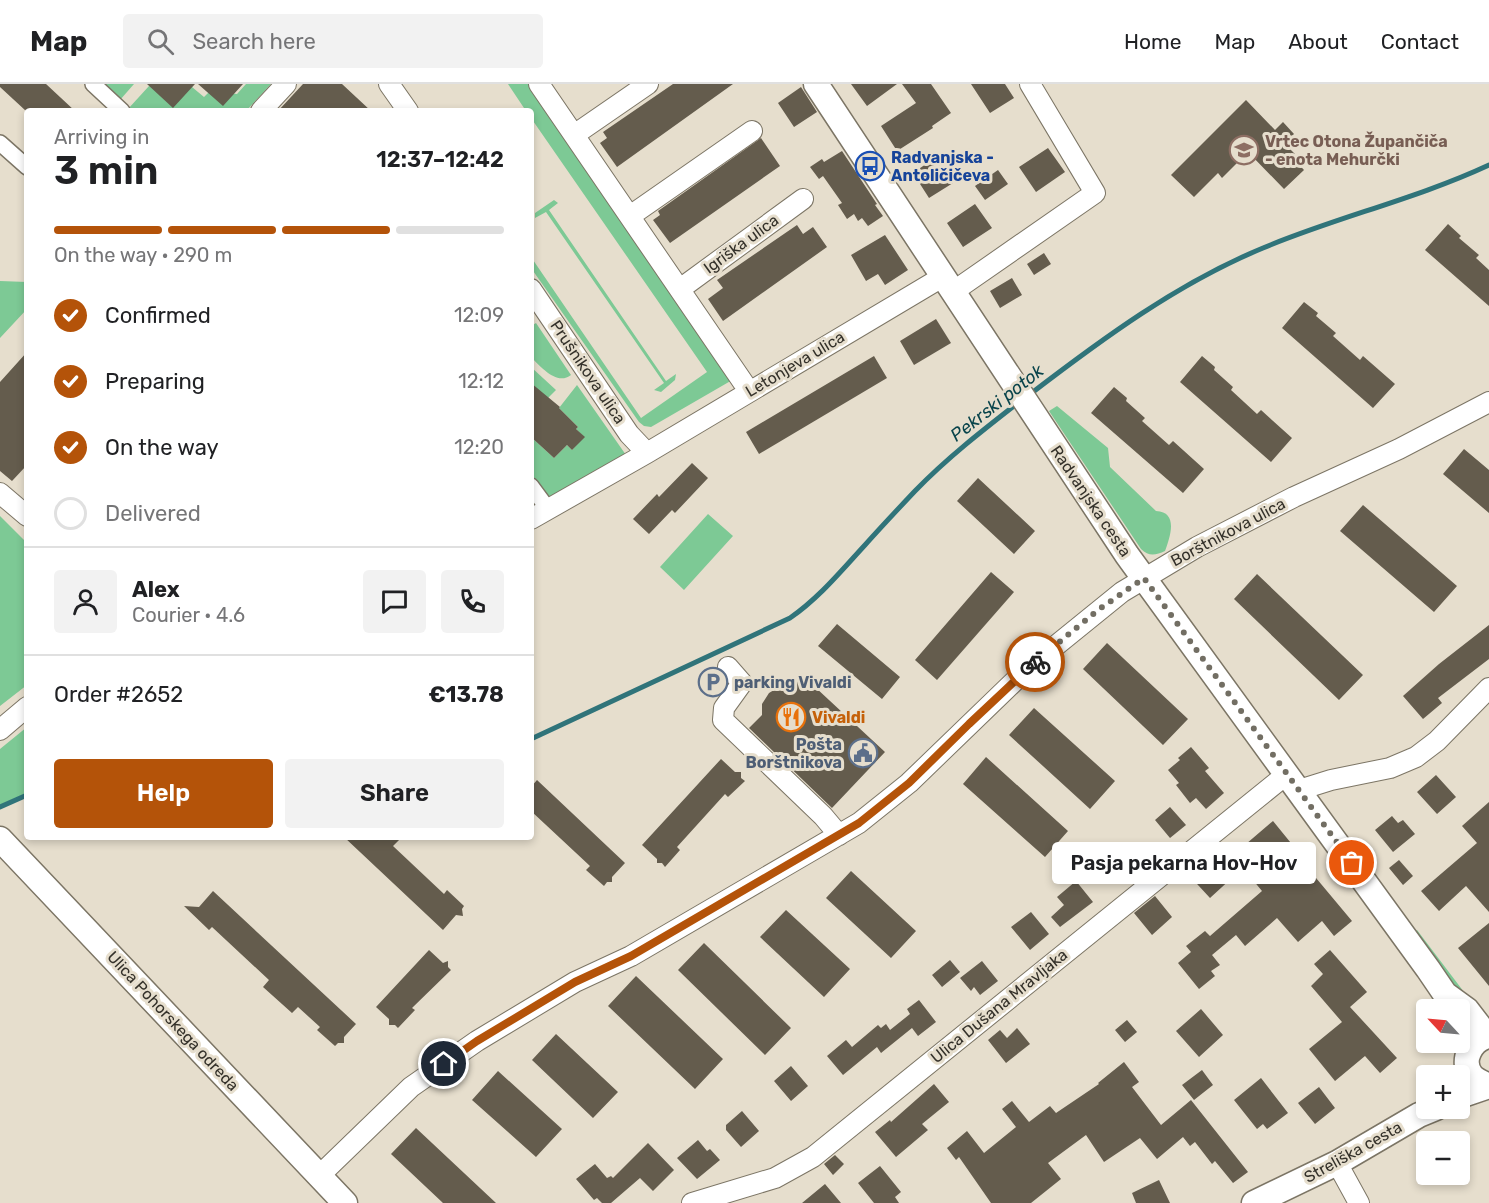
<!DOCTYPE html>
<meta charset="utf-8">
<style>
:root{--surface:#fff;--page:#f2f2f2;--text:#202124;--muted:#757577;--line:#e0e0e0;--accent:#b45309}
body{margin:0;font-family:Rubik,sans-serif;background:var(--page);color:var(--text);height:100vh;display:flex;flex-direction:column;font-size:22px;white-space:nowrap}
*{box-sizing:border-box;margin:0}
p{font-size:20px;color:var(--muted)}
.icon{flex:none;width:33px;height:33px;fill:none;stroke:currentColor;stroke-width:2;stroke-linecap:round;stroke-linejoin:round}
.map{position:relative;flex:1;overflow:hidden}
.details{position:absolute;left:24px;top:24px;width:510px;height:732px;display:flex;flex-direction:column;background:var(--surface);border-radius:6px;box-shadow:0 3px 9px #0003}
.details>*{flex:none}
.needle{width:39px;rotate:296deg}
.tools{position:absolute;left:1416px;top:915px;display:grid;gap:12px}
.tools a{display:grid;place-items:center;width:54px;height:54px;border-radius:6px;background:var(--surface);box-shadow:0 3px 9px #0003;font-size:30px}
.pin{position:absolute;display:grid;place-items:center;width:51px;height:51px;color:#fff;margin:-26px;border:3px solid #fff;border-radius:50%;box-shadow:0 2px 6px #0007}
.courier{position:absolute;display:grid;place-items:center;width:60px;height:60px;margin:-30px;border:4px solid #b45309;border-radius:50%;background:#fff;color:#222;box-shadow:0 2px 8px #0007}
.bubble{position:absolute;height:42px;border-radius:6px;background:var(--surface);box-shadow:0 3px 9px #0003;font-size:20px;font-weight:600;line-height:42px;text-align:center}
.overview em{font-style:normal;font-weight:600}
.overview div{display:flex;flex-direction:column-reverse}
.overview{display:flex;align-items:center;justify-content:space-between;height:102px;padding:0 30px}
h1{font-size:39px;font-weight:600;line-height:45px}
.bar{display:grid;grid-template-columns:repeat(4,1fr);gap:9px 6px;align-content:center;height:72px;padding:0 30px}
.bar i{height:8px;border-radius:4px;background:var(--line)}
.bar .selected{background:var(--accent)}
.bar p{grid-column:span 4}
.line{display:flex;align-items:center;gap:15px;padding:0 30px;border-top:2px solid var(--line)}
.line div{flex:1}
.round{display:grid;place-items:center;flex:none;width:63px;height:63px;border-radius:6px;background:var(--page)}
ol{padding:0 30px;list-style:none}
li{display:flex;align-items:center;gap:18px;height:66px}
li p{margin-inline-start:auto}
li .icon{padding:6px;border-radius:50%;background:var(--accent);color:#fff;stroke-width:4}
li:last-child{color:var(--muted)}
li i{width:33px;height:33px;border:3px solid var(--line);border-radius:50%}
.primary-button{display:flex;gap:12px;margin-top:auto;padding:12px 30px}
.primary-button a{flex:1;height:69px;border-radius:6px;background:var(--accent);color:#fff;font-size:24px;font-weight:600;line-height:69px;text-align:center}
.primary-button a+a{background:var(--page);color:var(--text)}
header{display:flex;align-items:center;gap:36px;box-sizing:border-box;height:84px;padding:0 30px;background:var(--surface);border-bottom:2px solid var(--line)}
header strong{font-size:28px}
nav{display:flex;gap:33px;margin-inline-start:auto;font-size:21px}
.search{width:420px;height:54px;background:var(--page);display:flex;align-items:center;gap:15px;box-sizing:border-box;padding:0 21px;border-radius:6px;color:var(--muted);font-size:22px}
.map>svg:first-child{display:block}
</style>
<header>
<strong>Map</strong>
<div class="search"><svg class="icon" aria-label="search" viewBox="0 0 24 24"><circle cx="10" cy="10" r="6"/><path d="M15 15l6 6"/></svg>Search here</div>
<nav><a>Home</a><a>Map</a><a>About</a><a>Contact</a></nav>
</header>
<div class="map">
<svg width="1489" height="1119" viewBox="0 0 1489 1119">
<rect width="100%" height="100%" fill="#e6decd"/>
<path fill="#7dc995" d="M103,0H134L120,16Z
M246,0H271L246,27H130L128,25L149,2L192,3L204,13L210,7L237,10Z
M508,0H531L734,295L651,343L644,342L639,338L531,184V173L641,334L707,288L531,34V27H526Z
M554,116L558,119L549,126L666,297L676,290L675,296L661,308L654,306L664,299L546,128L535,134V129Z
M0,197L27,198V225L0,254Z
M536,239L571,291C557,302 541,283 531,273V242Z
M531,283L556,306L548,314L531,308Z
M577,301L626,371L553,419L531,397V353L554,374L567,361L572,366L584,353L576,345L578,343L559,324Z
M1057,322L1108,364L1110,383L1156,427C1179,428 1170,453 1165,467C1156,471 1149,473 1141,465L1049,327Z
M708,430L733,452L684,506L660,483Z
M0,432L27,459V601L0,622Z
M27,643V709L0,721V665Z
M1417,846L1467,912L1468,920L1413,850Z"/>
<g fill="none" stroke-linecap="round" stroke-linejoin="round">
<path stroke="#30747a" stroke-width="5" d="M1029,311C1102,255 1178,199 1263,164C1337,133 1416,115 1489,81
M531,655L790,534C819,514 841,487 865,461C881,443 898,425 915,407C947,374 983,346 1019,318
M0,723L27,711"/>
</g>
<path fill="#645c4d" d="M0,0H46L75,27H26L0,3Z
M147,0H195L173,24Z
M198,0H243L223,22Z
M303,0H342L371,27H278Z
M673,0H733L617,83L600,59L607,54L603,48Z
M851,0H897L867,22Z
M902,0H931L951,29L932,42L933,44L897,67L881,42L916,19Z
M971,0H1005L1014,14L990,29Z
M801,3L817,28L794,43L778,19Z
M1246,16L1275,46L1283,38L1294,50L1284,59L1295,70L1292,73L1304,86L1284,105L1248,68L1222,94L1218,89L1194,113L1171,91Z
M761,54L780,82L670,159L653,136L660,131L658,127Z
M1048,64L1065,88L1036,108L1019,83Z
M842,67L877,120L875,121L883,132L868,142L862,134L858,137L854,130L847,135L838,121L842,119L823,92L819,95L810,83L822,75L824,78Z
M936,73L953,99L929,114L913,89Z
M998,86L1008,100L985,116L975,102Z
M975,120L992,144L963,163L947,139Z
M1448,140L1461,152L1459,154L1479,171L1476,174L1489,186V222L1425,166Z
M797,141L803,150L813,143L827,163L723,237L708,215L723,204L717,196Z
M885,151L908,186L885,201L878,190L866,197L851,171Z
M1044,169L1051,180L1034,191L1027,180Z
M1012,194L1022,211L1000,224L990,207Z
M1304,218L1318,229L1316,232L1336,249L1333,252L1360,276L1363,272L1395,300L1373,324L1282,244Z
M936,235L951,259L914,281L900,257Z
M27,268V381L12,397L0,387V298Z
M874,272L887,294L759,370L746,348Z
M1202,272L1215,283L1214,286L1233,303L1231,306L1257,330L1261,326L1292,354L1271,378L1180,298Z
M531,299L560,323L559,324L578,343L576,345L585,353L572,366L567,361L554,374L531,353Z
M1114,303L1127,314L1126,317L1145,334L1142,337L1169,361L1173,357L1204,385L1183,409L1091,329Z
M1464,365L1489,386V429L1443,390Z
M692,379L708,394L675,429L672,426L649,450L633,435L657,410L659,413Z
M978,394L1035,447L1014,470L957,417Z
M1363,421L1457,502L1434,528L1340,447Z
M991,488L1014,508L937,596L915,576Z
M1257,490L1363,591L1339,616L1234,515Z
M837,540L900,593L882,615L818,562Z
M1489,541V575L1438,614L1442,619L1423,635L1403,612L1439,580Z
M1107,559L1188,635L1163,661L1083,585Z
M801,590L885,668L832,724L749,644L762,631V620L769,609L774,606H785Z
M1034,624L1115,697L1090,725L1009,651Z
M1191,663L1209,684L1205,687L1224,709L1206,725L1196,714L1190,719L1176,701L1179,699L1168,686L1180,676L1178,674Z
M986,673L1068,747L1045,773L963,700Z
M721,675L735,688H741V694L745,697L728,713L725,710L677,763L680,766L665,783L662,779H657V775L642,761Z
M1436,691L1456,713L1437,730L1417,708Z
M537,696L625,779L612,793V798H607L604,802L586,786L590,782L531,727V703Z
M1489,718V828L1466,802L1439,827L1421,807L1477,759L1462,742Z
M1170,723L1186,741L1170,754L1155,736Z
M1392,732L1398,739L1403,736L1415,750L1393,768L1375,746Z
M1273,737L1308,780L1306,782L1352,837L1334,852L1322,837L1298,858L1277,834L1245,862L1236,851L1212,871L1220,881L1211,887L1215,892L1199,905L1178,879L1191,868L1186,862L1205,847L1210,852L1262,807L1243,784L1256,772L1246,760Z
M344,753H402L393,762L444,810L447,806L464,822L462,825L463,832L456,831L443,846Z
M1120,766L1135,783L1119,796L1105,778Z
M1211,767L1234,792L1210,814L1186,788Z
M1399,776L1413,792L1403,801L1389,784Z
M851,787L916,847L891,874L826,814Z
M1076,797L1093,818L1060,843L1051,833L1064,821L1057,813Z
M213,807L356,940L344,953V959H338L335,962L317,946L320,943L298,923L292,929L263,903L269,896L212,843L209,846L184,822L199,823Z
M1155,812L1172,833L1152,851L1134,829Z
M786,826L850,885L824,913L760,853Z
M1031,828L1049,850L1030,866L1011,843Z
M1489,839V902L1458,864Z
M704,859L791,944L765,971L678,886Z
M429,866L443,879L448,877V883L451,886L412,924L415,926L398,944L395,941H389V935L376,923Z
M1330,866L1367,908L1350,923L1397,974L1380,989L1365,972L1335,997L1309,965L1342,938L1311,902L1323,890L1314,880Z
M950,876L960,888L942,903L932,891Z
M982,877L998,897L980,911L974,903L971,907L960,894Z
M636,892L723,975L695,1005L608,922Z
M919,916L936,938L918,952L912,944L881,969L877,963L843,991L827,972L846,956L852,963L878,941L881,944L886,940L890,946L910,930L907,925Z
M1201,925L1223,951L1199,973L1176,947Z
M1127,936L1137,948L1125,958L1115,946Z
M1017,944L1030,960L1006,979L988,956L1000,946L1007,954Z
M556,950L618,1008L593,1034L532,976Z
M1124,978L1139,998L1132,1003L1161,1041L1191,1016L1248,1088L1233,1099L1215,1077L1212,1080L1195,1058L1190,1062L1183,1053L1157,1075L1140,1054L1104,1078L1086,1051L1048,1079L1061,1095L1031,1119H991L959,1073L956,1076L947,1064L967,1047L984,1069L1016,1043L1002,1025L1012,1017L1029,1038L1050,1022L1056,1029L1099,1000L1098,999Z
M791,982L808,1002L791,1017L774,997Z
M1202,986L1213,1001L1194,1016L1182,1001Z
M498,987L562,1045L536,1073L472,1016Z
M1261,994L1288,1029L1267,1045L1263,1040L1257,1045L1234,1016Z
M934,1000L949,1018L922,1040L928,1046L896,1073L875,1048L890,1036L891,1038Z
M1319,1003L1335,1024L1315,1040L1298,1019Z
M742,1027L759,1047L741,1063L726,1046V1041Z
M416,1044L496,1119H443L391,1070Z
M698,1056L707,1067L710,1065L720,1076L697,1095L677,1074Z
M648,1059L674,1086L653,1107L640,1094L611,1119H602L597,1114L594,1116L576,1095L595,1080L607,1094L611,1092L613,1094Z
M835,1071L844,1080L833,1091L824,1080Z
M880,1082L901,1108L895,1113L899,1119H874L858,1099Z
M1159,1096L1170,1119H1136L1132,1109Z
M825,1100L841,1119H802Z"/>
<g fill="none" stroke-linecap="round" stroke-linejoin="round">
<g stroke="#7c7565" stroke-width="18">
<path id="pedestrian" d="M93,0L122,27
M0,59L27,83
M531,402L548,425"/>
</g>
<g stroke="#7c7565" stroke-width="22">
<path id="minor" d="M389,0L408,27
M539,0L749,307
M261,27L286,0
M574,51L648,0
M630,132L752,47
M531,205L629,350L647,369
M680,205L803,115
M954,207L1095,109L1030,0
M0,409L27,432
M531,435L647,369L944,192
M728,583L742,599L724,624L723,636L823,732L839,751
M0,646L27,623
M1299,706L1331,696L1390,684L1416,673L1437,657L1489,604
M1337,1079L1359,1119
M319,1092L411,1003L477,957L575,898L631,872L859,739L909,699L1027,585L1122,508L1197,463L1294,413L1399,365L1489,318
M692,1119L775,1094L813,1073L1287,690"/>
</g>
<g stroke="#7c7565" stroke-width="27">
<path id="tertiary" d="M816,0L1127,471L1428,885L1445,910L1451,926
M0,755L345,1119
M1445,910L1467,926L1487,952
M1489,1002C1483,999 1477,997 1472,992C1459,977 1472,955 1489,952
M1460,1012L1489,1002
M1254,1119L1337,1079L1419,1031L1436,1024"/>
</g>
<use href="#pedestrian" stroke="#fff" stroke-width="15"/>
<use href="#minor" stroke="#fff" stroke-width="20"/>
<use href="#tertiary" stroke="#fff" stroke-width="24"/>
</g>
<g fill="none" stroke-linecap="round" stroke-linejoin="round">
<path stroke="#726e63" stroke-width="6" stroke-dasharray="0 10.8" d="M1035,578L1098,526L1144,494L1352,779"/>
<path stroke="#b45309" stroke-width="8" d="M444,980L477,957L575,898L631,872L859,739L909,699L969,640L1035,578"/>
</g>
<defs>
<g id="school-ring" transform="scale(1.5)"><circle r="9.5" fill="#e6decd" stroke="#8d6e63" stroke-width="1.5"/><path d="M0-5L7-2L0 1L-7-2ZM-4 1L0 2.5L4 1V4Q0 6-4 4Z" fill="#8d6e63"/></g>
<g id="bus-ring" transform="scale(1.5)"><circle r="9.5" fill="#e6decd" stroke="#1a4fb4" stroke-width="1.5"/><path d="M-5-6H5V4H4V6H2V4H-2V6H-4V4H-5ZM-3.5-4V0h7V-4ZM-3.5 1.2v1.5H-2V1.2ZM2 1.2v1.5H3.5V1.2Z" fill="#1a4fb4"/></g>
<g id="parking-ring" transform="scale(1.5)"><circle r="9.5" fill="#e6decd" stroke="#5c6f8a" stroke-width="1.5"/><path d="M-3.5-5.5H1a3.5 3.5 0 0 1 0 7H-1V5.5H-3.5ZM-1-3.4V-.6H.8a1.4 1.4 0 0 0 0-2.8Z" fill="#5c6f8a"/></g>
<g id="restaurant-ring" transform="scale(1.5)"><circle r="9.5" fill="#e6decd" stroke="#e8710a" stroke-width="1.5"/><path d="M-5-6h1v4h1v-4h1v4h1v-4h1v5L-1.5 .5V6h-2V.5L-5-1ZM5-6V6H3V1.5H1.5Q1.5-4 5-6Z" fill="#e8710a"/></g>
<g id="civic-ring" transform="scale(1.5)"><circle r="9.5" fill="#e6decd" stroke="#5c6f8a" stroke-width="1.5"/><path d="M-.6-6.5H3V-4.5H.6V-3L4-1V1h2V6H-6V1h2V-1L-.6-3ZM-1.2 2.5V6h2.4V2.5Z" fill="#5c6f8a"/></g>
</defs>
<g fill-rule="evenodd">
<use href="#school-ring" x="1244" y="66"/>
<use href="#bus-ring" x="870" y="82"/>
<use href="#parking-ring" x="713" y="598"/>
<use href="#restaurant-ring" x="791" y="633"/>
<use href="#civic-ring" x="863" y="669"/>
</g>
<g text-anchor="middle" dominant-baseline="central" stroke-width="6" stroke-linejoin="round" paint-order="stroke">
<g font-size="16" font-weight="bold" fill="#785e54" stroke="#e6decd" text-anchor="start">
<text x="1265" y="57">Vrtec Otona Župančiča<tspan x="1265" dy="18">- enota Mehurčki</tspan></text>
</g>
<g font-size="16" font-weight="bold" fill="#164399" stroke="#e6decd" text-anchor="start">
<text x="891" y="73">Radvanjska -<tspan x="891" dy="18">Antoličičeva</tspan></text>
</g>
<g font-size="16" fill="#34312a" stroke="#e6decd">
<text transform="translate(741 160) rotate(-36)">Igriška ulica</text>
<text transform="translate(795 280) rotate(-31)">Letonjeva ulica</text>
<text transform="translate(588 288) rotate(56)">Prušnikova ulica</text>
<text transform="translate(1091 417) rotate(56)">Radvanjska cesta</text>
<text transform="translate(1228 448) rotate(-28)">Borštnikova ulica</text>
<text transform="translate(999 922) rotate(-39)">Ulica Dušana Mravljaka</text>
<text transform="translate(173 937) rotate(47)">Ulica Pohorskega odreda</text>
<text transform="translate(1353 1068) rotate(-29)">Streliška cesta</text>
</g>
<g font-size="16" font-weight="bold" fill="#4e5e75" stroke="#e6decd" text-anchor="start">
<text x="734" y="598">parking Vivaldi</text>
<text x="842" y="660" text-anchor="end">Pošta<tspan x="842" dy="18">Borštnikova</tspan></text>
</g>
<g font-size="16" font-weight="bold" fill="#c56008" stroke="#e6decd" text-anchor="start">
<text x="812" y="633">Vivaldi</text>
</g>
<g font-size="18" font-style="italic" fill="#09444b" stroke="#e6decd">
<text transform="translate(997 319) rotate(-38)">Pekrski potok</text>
</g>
</g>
</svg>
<div class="tools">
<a><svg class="needle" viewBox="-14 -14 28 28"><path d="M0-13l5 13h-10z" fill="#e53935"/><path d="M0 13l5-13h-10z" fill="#757577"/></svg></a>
<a>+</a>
<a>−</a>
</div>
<div class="pin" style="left:1352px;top:779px;background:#ea580c"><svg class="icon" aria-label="bag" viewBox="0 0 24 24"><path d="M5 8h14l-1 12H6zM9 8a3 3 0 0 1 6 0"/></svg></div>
<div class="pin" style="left:444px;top:980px;background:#1f2937"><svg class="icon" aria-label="home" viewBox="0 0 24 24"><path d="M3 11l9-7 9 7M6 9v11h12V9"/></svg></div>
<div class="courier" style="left:1035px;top:578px"><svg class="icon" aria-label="bike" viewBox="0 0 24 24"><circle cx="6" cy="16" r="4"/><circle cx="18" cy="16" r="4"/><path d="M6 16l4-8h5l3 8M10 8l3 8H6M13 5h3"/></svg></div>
<div class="bubble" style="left:1052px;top:758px;width:264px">Pasja pekarna Hov-Hov</div>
<section class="details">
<div class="overview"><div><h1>3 min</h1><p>Arriving in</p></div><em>12:37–12:42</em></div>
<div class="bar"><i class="selected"></i><i class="selected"></i><i class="selected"></i><i></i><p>On the way · 290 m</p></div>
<ol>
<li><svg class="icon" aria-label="check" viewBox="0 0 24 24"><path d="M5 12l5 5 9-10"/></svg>Confirmed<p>12:09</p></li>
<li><svg class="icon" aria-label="check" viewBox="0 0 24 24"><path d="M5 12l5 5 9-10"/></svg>Preparing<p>12:12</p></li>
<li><svg class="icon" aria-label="check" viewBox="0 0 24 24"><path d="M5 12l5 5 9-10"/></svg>On the way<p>12:20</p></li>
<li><i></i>Delivered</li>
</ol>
<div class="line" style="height:108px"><a class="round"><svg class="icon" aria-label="person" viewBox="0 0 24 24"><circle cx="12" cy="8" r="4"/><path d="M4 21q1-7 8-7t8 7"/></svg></a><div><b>Alex</b><p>Courier · 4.6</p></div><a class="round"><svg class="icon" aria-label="chat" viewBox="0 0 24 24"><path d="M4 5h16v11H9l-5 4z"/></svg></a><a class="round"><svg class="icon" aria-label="phone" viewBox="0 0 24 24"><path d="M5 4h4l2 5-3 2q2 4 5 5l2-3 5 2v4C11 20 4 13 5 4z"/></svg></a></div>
<div class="line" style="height:78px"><div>Order #2652</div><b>€13.78</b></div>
<div class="primary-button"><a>Help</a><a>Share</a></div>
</section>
</div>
